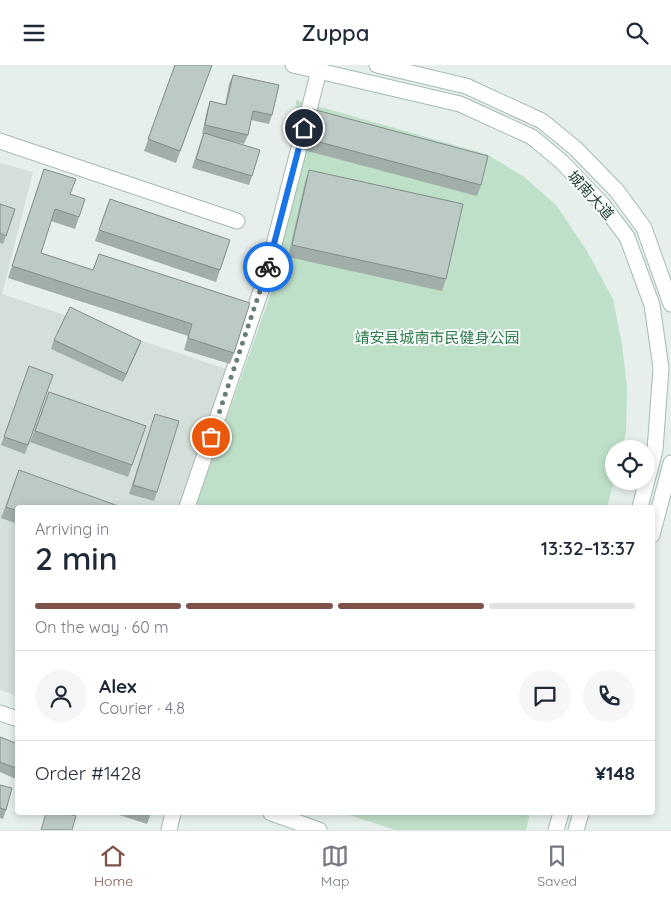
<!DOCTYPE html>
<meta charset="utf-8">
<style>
:root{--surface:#fff;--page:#f6f6f7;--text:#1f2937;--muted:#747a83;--line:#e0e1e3;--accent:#7f5249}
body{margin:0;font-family:Quicksand,"Noto Sans SC",sans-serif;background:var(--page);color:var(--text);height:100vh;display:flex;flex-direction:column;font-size:19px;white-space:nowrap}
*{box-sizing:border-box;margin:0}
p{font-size:16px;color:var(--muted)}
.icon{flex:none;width:28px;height:28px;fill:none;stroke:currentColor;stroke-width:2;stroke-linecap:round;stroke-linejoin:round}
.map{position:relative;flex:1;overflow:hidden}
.details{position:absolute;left:15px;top:440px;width:640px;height:310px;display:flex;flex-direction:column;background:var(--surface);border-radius:5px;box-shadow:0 2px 8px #0003}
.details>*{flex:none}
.controls{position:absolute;left:605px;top:375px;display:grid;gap:10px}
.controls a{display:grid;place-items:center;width:50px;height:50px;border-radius:50%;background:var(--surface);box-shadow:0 2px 8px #0003;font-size:25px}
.pin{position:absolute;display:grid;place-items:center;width:42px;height:42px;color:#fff;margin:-21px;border:2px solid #fff;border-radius:50%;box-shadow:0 1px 5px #0007}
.courier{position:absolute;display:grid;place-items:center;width:50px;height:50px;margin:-25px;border:4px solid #1a73e8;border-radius:50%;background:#fff;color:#222;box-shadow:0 1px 6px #0007}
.overview em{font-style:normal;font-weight:600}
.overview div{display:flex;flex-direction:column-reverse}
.overview{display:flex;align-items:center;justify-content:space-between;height:85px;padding:0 20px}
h1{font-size:32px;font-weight:600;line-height:38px}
.bar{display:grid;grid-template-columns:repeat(4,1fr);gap:8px 5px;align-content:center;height:60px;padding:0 20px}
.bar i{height:6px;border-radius:4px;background:var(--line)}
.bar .on{background:var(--accent)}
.bar p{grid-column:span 4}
.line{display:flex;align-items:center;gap:12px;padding:0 20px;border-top:1px solid var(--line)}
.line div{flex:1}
.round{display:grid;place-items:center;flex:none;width:52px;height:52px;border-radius:26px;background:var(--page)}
header{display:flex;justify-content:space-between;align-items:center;height:65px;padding:0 20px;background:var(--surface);font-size:22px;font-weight:600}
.dock{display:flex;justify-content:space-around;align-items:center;height:70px;border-top:1px solid var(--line);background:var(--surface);font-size:14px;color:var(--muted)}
.dock a{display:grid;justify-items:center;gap:2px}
.dock .on{color:var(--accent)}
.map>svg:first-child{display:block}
</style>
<header><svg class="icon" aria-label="menu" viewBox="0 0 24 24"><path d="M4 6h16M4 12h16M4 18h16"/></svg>Zuppa<svg class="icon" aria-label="search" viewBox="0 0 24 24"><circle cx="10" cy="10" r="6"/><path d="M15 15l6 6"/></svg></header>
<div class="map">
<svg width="671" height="765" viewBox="0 0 671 765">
<rect width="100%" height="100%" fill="#e6efeb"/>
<path fill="#d4dfda" d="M0,98L33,107L2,229L235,307L187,442H18L17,631L0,625Z"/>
<path fill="#bfe0c8" d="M296,35L486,89L523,111L557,141L587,186L613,234L622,280L627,322L626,368L622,384H614V416L607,442H195L276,214L292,113Z
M343,748H530L526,765H395Z"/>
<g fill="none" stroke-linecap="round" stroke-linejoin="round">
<g stroke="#a8b8b2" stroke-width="17">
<path id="minor" d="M0,76L237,156
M187,442L265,214L319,6
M169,765L173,748"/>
</g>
<g stroke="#a4bbb3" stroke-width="17">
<path id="secondary" d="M293,0L460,39L532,72L562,97L602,139L627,172L652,240L661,303L655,385L640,442
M377,0L466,21L542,56L575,83L617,126L644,163L671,239
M652,470L671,398
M0,648L18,654
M271,748L319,765
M556,765L561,748
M576,765L581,748"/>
</g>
<use href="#minor" stroke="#fff" stroke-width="15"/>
<use href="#secondary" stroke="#fff" stroke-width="15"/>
</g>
<path fill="#a1aea9" d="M175,0H212L176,98L144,86Z
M233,10L272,50L269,59L251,55L248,70L244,79L222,74L252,111L249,120L192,103L203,69H202L207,45L210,36L225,40L229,19Z
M312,44L481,120L477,131L300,84L308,55Z
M44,104L70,129L79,152L75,164L51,156L41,188L93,205L99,189L234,288L230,299L184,285L188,271L8,213Z
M309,105L446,214L442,226L288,192L305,117Z
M110,134L230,175L216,217L95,176Z
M0,139L15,144L3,179L0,178Z
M54,275L141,276L138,284L123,317L51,284Z
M29,301L53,310L25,389L1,380Z
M49,327L146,361L128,412L30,377Z
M155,349L157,427L154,436L129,429Z
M19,405L18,442V459L1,453Z
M0,672L18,679V715L0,707Z
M0,720L6,745L3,754L0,753Z
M113,748H151L147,759Z"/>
<path fill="#838d89" d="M141,276L138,284L123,317L126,309Z"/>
<path fill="#bbcac4" stroke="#838d89" d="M175,0H212L180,86L148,74Z
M233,10L279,20L272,50L253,46L248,70L205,60L210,36L226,40Z
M312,44L488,91L481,120L304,73Z
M204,68L260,85L252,111L196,94Z
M44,104L76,114L70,129L85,134L79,152L55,144L41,188L93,205L99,189L250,238L234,288L188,273L192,259L12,201Z
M309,105L463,139L446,214L292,180Z
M110,134L230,175L220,205L99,165Z
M0,139L15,144L6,171L0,168Z
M70,242L141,276L126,309L54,275Z
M29,301L53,310L28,380L4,372Z
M49,327L146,361L132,400L35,366Z
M155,349L179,356L157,427L133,420Z
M19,405L121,442H18V446L6,442Z
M0,672L18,679V704L0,697Z
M0,720L12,723L6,745L0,743Z
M46,748H65L76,751L72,765H41Z"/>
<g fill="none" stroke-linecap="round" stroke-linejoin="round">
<path stroke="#687f78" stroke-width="5" stroke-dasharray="0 9" d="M211,372L268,202"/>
<path stroke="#1a73e8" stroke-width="6" d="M268,202L304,63"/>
</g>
<g text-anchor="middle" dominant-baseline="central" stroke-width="4" stroke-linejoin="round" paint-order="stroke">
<g font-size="15" fill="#24423a" stroke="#f7fbf9">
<text transform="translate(591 130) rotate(48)">城南大道</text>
</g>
<g font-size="15" fill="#2d7a4b" stroke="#f7fbf9">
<text x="437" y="272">靖安县城南市民健身公园</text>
</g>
</g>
</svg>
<div class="controls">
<a><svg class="icon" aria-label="locate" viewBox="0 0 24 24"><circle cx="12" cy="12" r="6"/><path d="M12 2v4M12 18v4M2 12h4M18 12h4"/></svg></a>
</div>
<div class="pin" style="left:211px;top:372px;background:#ea580c"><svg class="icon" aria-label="bag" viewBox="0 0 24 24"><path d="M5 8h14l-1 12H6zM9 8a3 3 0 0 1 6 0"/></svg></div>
<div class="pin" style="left:304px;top:63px;background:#1f2937"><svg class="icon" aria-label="home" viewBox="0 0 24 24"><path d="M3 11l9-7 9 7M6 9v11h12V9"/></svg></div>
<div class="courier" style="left:268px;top:202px"><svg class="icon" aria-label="bike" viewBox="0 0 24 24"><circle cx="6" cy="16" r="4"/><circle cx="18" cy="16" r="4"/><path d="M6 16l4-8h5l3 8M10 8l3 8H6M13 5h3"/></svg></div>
<section class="details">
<div class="overview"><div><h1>2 min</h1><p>Arriving in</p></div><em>13:32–13:37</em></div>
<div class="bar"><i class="on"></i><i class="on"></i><i class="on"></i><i></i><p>On the way · 60 m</p></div>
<div class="line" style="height:90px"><a class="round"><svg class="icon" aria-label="person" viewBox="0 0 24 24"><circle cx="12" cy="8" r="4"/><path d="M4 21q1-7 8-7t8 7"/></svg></a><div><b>Alex</b><p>Courier · 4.8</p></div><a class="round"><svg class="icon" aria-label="chat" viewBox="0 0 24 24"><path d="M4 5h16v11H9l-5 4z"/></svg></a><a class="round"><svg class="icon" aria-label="phone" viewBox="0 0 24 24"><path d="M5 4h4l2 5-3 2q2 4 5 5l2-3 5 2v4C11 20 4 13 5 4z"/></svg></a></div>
<div class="line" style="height:65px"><div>Order #1428</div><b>¥148</b></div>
</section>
</div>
<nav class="dock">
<a class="on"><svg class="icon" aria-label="home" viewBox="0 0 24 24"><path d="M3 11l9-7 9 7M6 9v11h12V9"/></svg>Home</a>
<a><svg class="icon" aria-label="map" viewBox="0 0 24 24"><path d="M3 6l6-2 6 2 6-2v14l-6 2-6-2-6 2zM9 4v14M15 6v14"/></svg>Map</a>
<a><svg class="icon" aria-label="saved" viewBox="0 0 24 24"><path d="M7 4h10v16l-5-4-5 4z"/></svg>Saved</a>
</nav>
